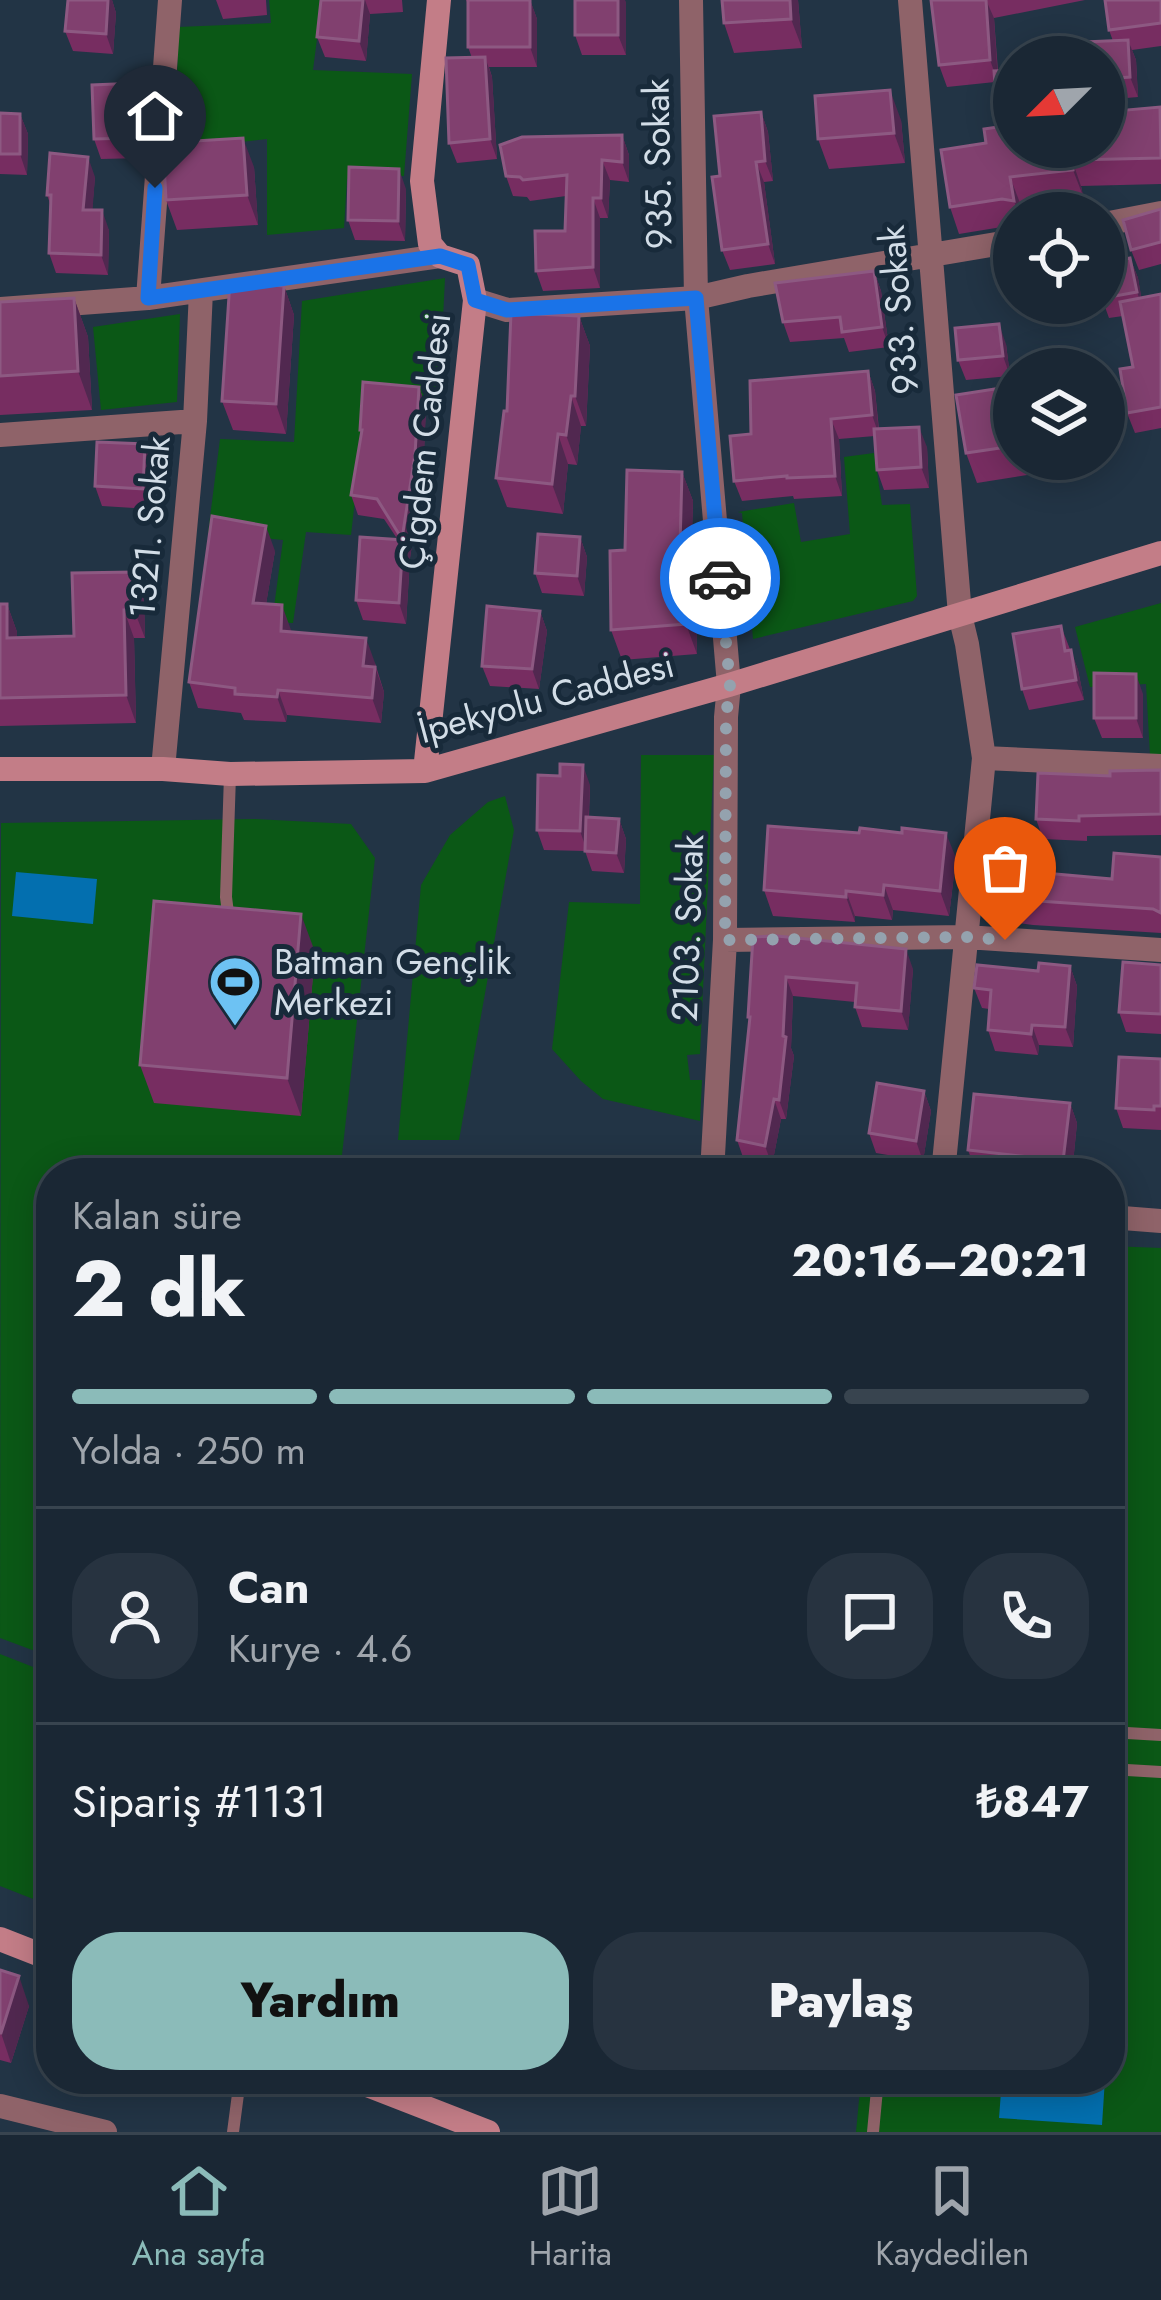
<!DOCTYPE html>
<html lang="tr">
<meta charset="utf-8">
<style>
:root{--surface:#1a2734;--page:#273340;--text:#f1f3f6;--muted:#9fa5ac;--line:#38444f;--accent:#8bbbb9}
body{margin:0;font-family:Jost,sans-serif;background:var(--page);color:var(--text);height:100vh;display:flex;flex-direction:column;font-size:45px;white-space:nowrap}
*{box-sizing:border-box;margin:0}
p{font-size:39px;color:var(--muted)}
.icon{flex:none;width:66px;height:66px;fill:none;stroke:currentColor;stroke-width:2;stroke-linecap:round;stroke-linejoin:round}
.map{position:relative;flex:1;overflow:hidden}
.sheet{position:absolute;left:36px;top:1158px;width:1089px;height:936px;display:flex;flex-direction:column;background:var(--surface);border-radius:48px;box-shadow:0 6px 30px #0003,0 0 0 3px var(--line)}
.sheet>*{flex:none}
.needle{width:78px;rotate:246deg}
.tools{position:absolute;left:993px;top:36px;display:grid;gap:24px}
.tools a{display:grid;place-items:center;width:132px;height:132px;border-radius:50%;background:var(--surface);box-shadow:0 6px 30px #0003,0 0 0 3px var(--line);font-size:60px}
.pin{position:absolute;display:grid;place-items:center;width:102px;height:102px;color:#fff;margin:-123px -51px;border-radius:50% 50% 50% 0;rotate:-45deg;box-shadow:0 0 12px #0007}
.pin .icon{rotate:45deg}
.courier{position:absolute;display:grid;place-items:center;width:120px;height:120px;margin:-60px;border:9px solid #1a73e8;border-radius:50%;background:#fff;color:#222;box-shadow:0 3px 15px #0007}
.summary em{font-style:normal;font-weight:800}
.summary div{display:flex;flex-direction:column-reverse}
.summary{display:flex;align-items:center;justify-content:space-between;height:204px;padding:0 36px}
h1{font-size:78px;font-weight:800;line-height:90px}
.bar{display:grid;grid-template-columns:repeat(4,1fr);gap:18px 12px;align-content:center;height:144px;padding:0 36px}
.bar i{height:15px;border-radius:9px;background:var(--line)}
.bar .current{background:var(--accent)}
.bar p{grid-column:span 4}
.line{display:flex;align-items:center;gap:30px;padding:0 36px;border-top:3px solid var(--line)}
.line div{flex:1}
.round{display:grid;place-items:center;flex:none;width:126px;height:126px;border-radius:48px;background:var(--page)}
.action{display:flex;gap:24px;margin-top:auto;padding:24px 36px}
.action a{flex:1;height:138px;border-radius:48px;background:var(--accent);color:#111;font-size:48px;font-weight:800;line-height:138px;text-align:center}
.action a+a{background:var(--page);color:var(--text)}
.tab-bar{display:flex;justify-content:space-around;align-items:center;height:168px;border-top:3px solid var(--line);background:var(--surface);font-size:33px;color:var(--muted)}
.tab-bar a{display:grid;justify-items:center;gap:6px}
.tab-bar .current{color:var(--accent)}
.map>svg:first-child{display:block}
</style>
<div class="map">
<svg width="1161" height="2132" viewBox="0 0 1161 2132">
<rect width="100%" height="100%" fill="#223445"/>
<path fill="#0b5816" d="M269,0H322L313,70L412,74L404,176L347,179L344,228L267,235V139L176,150L178,27L271,23Z
M445,278L439,400L367,395L351,535L306,532L293,623L272,622L283,540L208,533L220,439L294,442L302,301Z
M180,314L177,402L101,410L93,327Z
M874,453L882,505L910,504L917,596L913,601L753,639L742,513L738,512L794,503L801,542L850,534L844,457Z
M1161,603V756L1150,755L1146,684L1090,687L1075,627Z
M641,755H714L700,1054L687,1055L690,1080H702L700,1121L603,1099L581,1081L552,1049L569,902L640,904Z
M505,796L514,830L459,1140H398L421,885L450,835L488,802Z
M255,819L351,824L375,858L340,1173H51V1657L0,1638L1,823Z
M1110,1246L1161,1248V2132H856L861,2079H1110Z
M0,1654L51,1674V1906L0,1886Z"/>
<path fill="#036faf" d="M16,872L97,879L93,924L12,916Z
M1002,2079H1105L1102,2125L999,2118Z"/>
<g fill="none" stroke-linecap="round" stroke-linejoin="round">
<path stroke="#8f6369" stroke-width="12" d="M230,775L226,897L228,913L236,918
M1110,1732L1161,1735
M1110,1769L1161,1772
M233,2132L240,2079
M873,2132L878,2079"/>
<path stroke="#8f6369" stroke-width="24" d="M691,0L696,298L729,685L726,717L725,940L712,1173
M910,0L960,615L967,644L984,758L943,1173
M1104,224L1161,213
M148,298L170,0
M475,300L507,310L696,298L748,286L1014,241
M0,309L148,298L440,256
M0,435L195,421
M984,758L1161,766
M163,769L195,421L201,291
M725,940L966,937L1161,950
M1110,1217L1161,1221
M0,2106L105,2132"/>
<path stroke="#c37d87" stroke-width="24" d="M0,769H163L230,774L425,771L729,685L1161,553
M425,771L475,300L468,265L440,256L430,244L422,181L439,0
M0,1939L51,1959
M352,2079L488,2132"/>
</g>
<path fill="#772d61" d="M68,0H112L116,13L113,54L73,51L65,31Z
M216,0H266L267,15L223,19Z
M321,0H402L403,12L370,14L366,61L325,57L317,37Z
M466,0H530L537,19V67H489L492,77L497,159L457,163L449,143L472,58L468,47V4Z
M575,0H625L626,55H582L575,35Z
M798,0L802,48L734,53L724,23Z
M931,0H1085L994,18L998,71L1014,147L1161,110V184L1081,186L1083,196L1020,203L1021,213H1014V225L959,234L950,207L986,143L998,127L995,82L947,87L939,65Z
M1161,0V46L1132,50L1136,60L1138,97L1104,100V57L1113,41L1109,30Z
M138,83L145,103L142,158L101,159L94,139Z
M761,112L768,132L773,181L764,182L775,264L730,270L722,250L720,176Z
M0,113L20,114L28,134L27,175L0,174Z
M901,120L905,163L829,169L818,139Z
M622,135L629,155V182L610,180L608,218H600V288L543,291L536,271L565,231L566,196L530,201L527,197L513,196L506,176Z
M254,167L258,225L177,230L166,200Z
M95,177L92,210L109,230L108,275L56,273L49,253L51,206L47,195Z
M406,189L405,241L355,240L348,220Z
M1161,209V264L1139,270L1131,250Z
M1130,258L1138,278L1141,297L1161,294V428L1135,433L1127,413L1133,367L1123,316L1109,318L1105,307L1050,314L1046,303H1104V263Z
M874,271L881,291L889,347L849,352L844,338L790,342L783,322Z
M284,286L294,315L286,434L233,430L222,401Z
M74,298L88,337L92,410L0,415V302Z
M579,316L590,346L586,426H581L577,465L568,464L563,514L507,507L496,478L507,411Z
M1006,344L1010,376L966,380L958,360Z
M868,371L875,391L879,429L927,447L929,488L884,490L877,470L875,436L839,439L842,496L794,499L793,496L742,501L734,481L751,434Z
M1014,386V459H1077L1078,467L977,483L966,453Z
M419,387L426,407L423,474L410,558L406,624L363,620L356,600L398,540L384,519L358,515L351,495L362,435L360,430Z
M145,444L153,464L150,509L102,506L95,486Z
M682,472L693,501L691,563L695,575L697,654L622,660L611,630L625,550Z
M580,537L587,557L584,596L542,593L535,573Z
M275,551L266,604L291,632L375,663L384,692L381,723L287,715L286,722L244,720L241,713L198,708L189,682Z
M144,600L145,638H134L136,723L0,726V604H7L17,632V638L74,636Z
M540,611L547,631L539,689L490,686L482,666Z
M1061,626L1078,670L1084,700L1029,710L1022,689Z
M1143,694V738H1102L1094,718Z
M1161,770V835L1087,836V841L1043,839L1036,819L1110,776Z
M590,785L589,817L619,819L626,839L624,873L592,871L585,851L544,850L537,830Z
M1161,857V933L1033,925L996,920L987,895L1045,871V873L1112,879Z
M956,858L949,916L893,910L892,920L855,916V922L773,916L764,890Z
M753,937L913,969L908,1030L862,1027L855,1007V1002L793,996L791,1048L794,1056L786,1119H781L772,1165L744,1160L737,1140L750,1022L748,1017Z
M315,952L301,1116L154,1103L140,1065Z
M1161,965V1034L1126,1032L1119,1012Z
M1070,966L1077,986L1073,1047L1039,1045L1038,1055L995,1051L988,1030L989,1009L982,1008L974,988L1038,971Z
M1161,1059V1130L1123,1128L1116,1108Z
M924,1091L931,1111L923,1161L876,1153L869,1133Z
M1070,1103L1077,1123L1072,1173H1002L975,1170L968,1150Z
M0,1970L29,2006L11,2063L0,2060Z"/>
<path fill="#512850" d="M108,0H112L116,13L113,54L106,34Z
M363,0H365L370,14L366,61L359,41Z
M530,0L537,19V67L530,47Z
M618,0H625L626,2V55L618,35Z
M790,0H798L802,48L791,19Z
M986,0L994,18L998,82L990,60Z
M1128,40L1136,60L1138,97L1130,77Z
M485,57L492,77L497,159L490,139Z
M138,83L145,103L142,158L134,138Z
M890,90L901,120L905,163L894,133Z
M761,112L768,132L773,181L765,161Z
M20,114L28,134L27,175L20,154Z
M622,135L629,155V182L622,162Z
M243,138L254,167L258,225L247,195Z
M88,157L95,177L91,230L83,210Z
M602,160L610,180L608,218L601,198Z
M1072,160L1081,186L1083,196L1073,170Z
M756,162L764,182L775,264L768,244Z
M399,169L406,189L405,241L398,221Z
M1010,177L1020,203L1021,213H1018L1014,201Z
M593,198L600,218V288L593,267Z
M102,210L109,230L108,275L101,255Z
M1130,258L1138,278L1144,312L1137,292Z
M874,271L881,291L889,347L882,327Z
M284,286L294,315L286,434L276,404Z
M74,298L88,337L92,410L78,371Z
M579,316L590,346L586,426L575,396Z
M999,324L1006,344L1010,376L1003,356Z
M868,371L875,391L879,435L872,415Z
M419,387L426,407L423,474L410,558L406,624L399,603L402,539Z
M571,396L581,426L577,465L566,435Z
M831,419L839,439L842,496L835,476Z
M919,427L927,447L929,488L921,467Z
M558,434L568,464L563,514L552,484Z
M145,444L153,464L150,509L143,489Z
M682,472L693,501L691,563L695,575L697,654L686,624L680,546Z
M266,526L275,551L262,628L253,603Z
M580,537L587,557L584,596L577,576Z
M134,572L144,600L145,638L134,610Z
M7,604L17,632V666L7,638Z
M282,605L291,630L290,656L281,631Z
M124,610L134,638L136,723L126,695Z
M540,611L547,631L539,689L532,669Z
M366,638L375,663L372,691L363,666Z
M1071,650L1078,670L1084,700L1076,680Z
M375,667L384,692L381,723L372,698Z
M1136,674L1143,694V738L1136,718Z
M278,690L287,715L286,722L277,697Z
M583,765L590,785L587,851L580,831Z
M619,819L626,839L624,873L616,853Z
M946,833L956,858L949,916L940,891Z
M1036,846L1045,871L1042,896L1033,872Z
M884,885L893,910L892,920L883,895Z
M846,891L855,916V922L846,897Z
M301,914L315,952L301,1116L287,1078Z
M906,949L913,969L908,1030L901,1011Z
M1070,966L1077,986L1073,1047L1065,1027Z
M786,977L793,996L791,1048L794,1056L786,1119L779,1100Z
M1032,1025L1039,1045L1038,1055L1031,1034Z
M924,1091L931,1111L923,1161L916,1141Z
M774,1099L781,1119L772,1165L765,1146Z
M1070,1103L1077,1123L1072,1173H1068L1063,1161Z
M19,1976L29,2006L11,2063L1,2033Z"/>
<path fill="#81406f" stroke="#8d5982" stroke-width="3" d="M68,0H108L106,34L65,31Z
M321,0H363L359,41L317,37Z
M468,0H530V47H468Z
M575,0H618V35H575Z
M722,0H790L791,19L724,23Z
M931,0H986L990,60L939,65Z
M1105,0H1161V23L1109,30Z
M1128,40L1130,77L1104,79V57H1063L1062,43Z
M485,57L490,139L449,143L446,58Z
M1014,70V147H1104V112L1160,107L1161,158L1072,160L1073,170L1010,177L1014,201L1002,199L950,207L941,150L986,143L984,129L998,127L994,71Z
M138,83L134,138L94,139L92,85Z
M890,90L894,133L818,139L815,96Z
M761,112L765,161L756,162L768,244L722,250L712,177L720,176L714,116Z
M0,113L20,114V154H0Z
M622,135V162L602,160L601,198H593V267L536,271L535,231H565L567,175L523,180L520,177L506,176L500,145L522,137Z
M243,138L247,195L166,200L163,143Z
M50,153L88,157L83,210H102L101,255L49,253L51,195H47Z
M349,167L399,169L398,221L348,220Z
M1161,209V242L1131,250L1123,220Z
M1130,258L1137,292L1104,298V263Z
M874,271L882,327L842,332L840,317L783,322L775,283Z
M230,281L284,286L276,404L222,401Z
M1161,294V407L1127,413L1120,369L1133,367L1120,302Z
M74,298L78,371L0,376V302Z
M511,313L579,316L575,396H571L566,435L558,434L552,484L496,478L504,411H507Z
M999,324L1003,356L958,360L955,328Z
M868,371L872,415L831,419L835,476L787,478V476L734,481L730,436L751,434L750,381Z
M363,382L419,387L415,454L402,539L377,499L351,495L362,430H360Z
M1014,386V446L966,453L956,395Z
M919,427L921,467L877,470L874,429Z
M97,442L145,444L143,489L95,486Z
M627,470L682,472L680,546L684,545L686,624L611,630L610,551L625,550Z
M212,516L266,526L253,603L282,605L281,631L366,638L363,666L375,667L372,698L278,690L277,697L235,694V688L189,682Z
M538,534L580,537L577,576L535,573Z
M360,537L403,540L399,603L356,600Z
M134,572V610H124L126,695L0,698V604H7V638L74,636L72,573Z
M487,606L540,611L532,669L482,666Z
M1061,626L1065,651L1071,650L1076,680L1022,689L1013,634Z
M1094,673L1136,674V718H1094Z
M560,764L583,765L580,831L537,830L538,775L560,776Z
M1161,770V814L1079,816V821L1036,819L1038,773L1110,776V771Z
M586,817L619,819L616,853L585,851Z
M768,826L859,833L860,828L902,833V828L946,833L940,891L884,885L883,895L846,891V897L764,890Z
M994,840L1036,846L1033,872L1112,879L1114,853L1161,857V913L1153,909L1024,900L987,895Z
M154,901L301,914L287,1078L140,1065Z
M777,936L906,949L901,1011L855,1007L857,983L786,977L783,1036L786,1037L779,1100L774,1099L765,1146L737,1140L750,1017H748L753,937Z
M1123,962L1161,965V1014L1119,1012Z
M1039,963L1070,966L1065,1027L1032,1025L1031,1034L988,1030L991,990L974,988L977,965L1038,971Z
M1119,1057L1161,1059V1106H1154V1110L1116,1108Z
M877,1083L924,1091L916,1141L869,1133Z
M974,1094L1070,1103L1063,1161L968,1150Z
M51,1419V1465L47,1464Z
M0,1970L19,1976L1,2033H0Z"/>
<g fill="none" stroke-linecap="round" stroke-linejoin="round">
<path stroke="#94a2ae" stroke-width="12" stroke-dasharray="0 21.6" d="M720,578L730,685L726,717L725,940L966,937L1005,940"/>
<path stroke="#1a73e8" stroke-width="15" d="M155,188L148,298L440,256L468,265L475,300L507,310L696,298L720,578"/>
</g>
<defs>
<g id="stadium-pin" transform="scale(2.7)"><path d="M0 17L-7.5 6A9.5 9.5 0 1 1 7.5 6Z" fill="#6dc2f3" stroke="#182a3a"/><path d="M0-5a6.5 5 0 1 0 0 10a6.5 5 0 1 0 0-10ZM-3.5-1.8h7v3.6h-7Z" fill="#111"/></g>
</defs>
<g fill-rule="evenodd">
<use href="#stadium-pin" x="235" y="982"/>
</g>
<g text-anchor="middle" dominant-baseline="central" stroke-width="10" stroke-linejoin="round" paint-order="stroke">
<g font-size="36" fill="#d2dde7" stroke="#182a3a">
<text transform="translate(657 164) rotate(-91)">935. Sokak</text>
<text transform="translate(898 310) rotate(-95)">933. Sokak</text>
<text transform="translate(424 441) rotate(-84)">Çigdem Caddesi</text>
<text transform="translate(149 527) rotate(-85)">1321. Sokak</text>
<text transform="translate(546 697) rotate(-15)">İpekyolu Caddesi</text>
<text transform="translate(687 928) rotate(-88)">2103. Sokak</text>
</g>
<g font-size="36" fill="#d2dde7" stroke="#182a3a" text-anchor="start">
<text x="274" y="961">Batman Gençlik<tspan x="274" dy="41">Merkezi</tspan></text>
</g>
</g>
</svg>
<div class="tools">
<a><svg class="needle" viewBox="-14 -14 28 28"><path d="M0-13l5 13h-10z" fill="#e53935"/><path d="M0 13l5-13h-10z" fill="#9fa5ac"/></svg></a>
<a><svg class="icon" aria-label="locate" viewBox="0 0 24 24"><circle cx="12" cy="12" r="6"/><path d="M12 2v4M12 18v4M2 12h4M18 12h4"/></svg></a>
<a><svg class="icon" aria-label="layers" viewBox="0 0 24 24"><path d="M12 4l9 5-9 5-9-5zM3 14l9 5 9-5"/></svg></a>
</div>
<div class="pin" style="left:1005px;top:940px;background:#ea580c"><svg class="icon" aria-label="bag" viewBox="0 0 24 24"><path d="M5 8h14l-1 12H6zM9 8a3 3 0 0 1 6 0"/></svg></div>
<div class="pin" style="left:155px;top:188px;background:#1f2937"><svg class="icon" aria-label="home" viewBox="0 0 24 24"><path d="M3 11l9-7 9 7M6 9v11h12V9"/></svg></div>
<div class="courier" style="left:720px;top:578px"><svg class="icon" aria-label="car" viewBox="0 0 24 24"><path d="M5 17H2v-5l4-1 3-4h7l3 4 3 1v5h-3M9 17h6M6 11h13"/><circle cx="7" cy="17" r="2"/><circle cx="17" cy="17" r="2"/></svg></div>
<section class="sheet">
<div class="summary"><div><h1>2 dk</h1><p>Kalan süre</p></div><em>20:16–20:21</em></div>
<div class="bar"><i class="current"></i><i class="current"></i><i class="current"></i><i></i><p>Yolda · 250 m</p></div>
<div class="line" style="height:216px"><a class="round"><svg class="icon" aria-label="person" viewBox="0 0 24 24"><circle cx="12" cy="8" r="4"/><path d="M4 21q1-7 8-7t8 7"/></svg></a><div><b>Can</b><p>Kurye · 4.6</p></div><a class="round"><svg class="icon" aria-label="chat" viewBox="0 0 24 24"><path d="M4 5h16v11H9l-5 4z"/></svg></a><a class="round"><svg class="icon" aria-label="phone" viewBox="0 0 24 24"><path d="M5 4h4l2 5-3 2q2 4 5 5l2-3 5 2v4C11 20 4 13 5 4z"/></svg></a></div>
<div class="line" style="height:156px"><div>Sipariş #1131</div><b>₺847</b></div>
<div class="action"><a>Yardım</a><a>Paylaş</a></div>
</section>
</div>
<nav class="tab-bar">
<a class="current"><svg class="icon" aria-label="home" viewBox="0 0 24 24"><path d="M3 11l9-7 9 7M6 9v11h12V9"/></svg>Ana sayfa</a>
<a><svg class="icon" aria-label="map" viewBox="0 0 24 24"><path d="M3 6l6-2 6 2 6-2v14l-6 2-6-2-6 2zM9 4v14M15 6v14"/></svg>Harita</a>
<a><svg class="icon" aria-label="saved" viewBox="0 0 24 24"><path d="M7 4h10v16l-5-4-5 4z"/></svg>Kaydedilen</a>
</nav>
